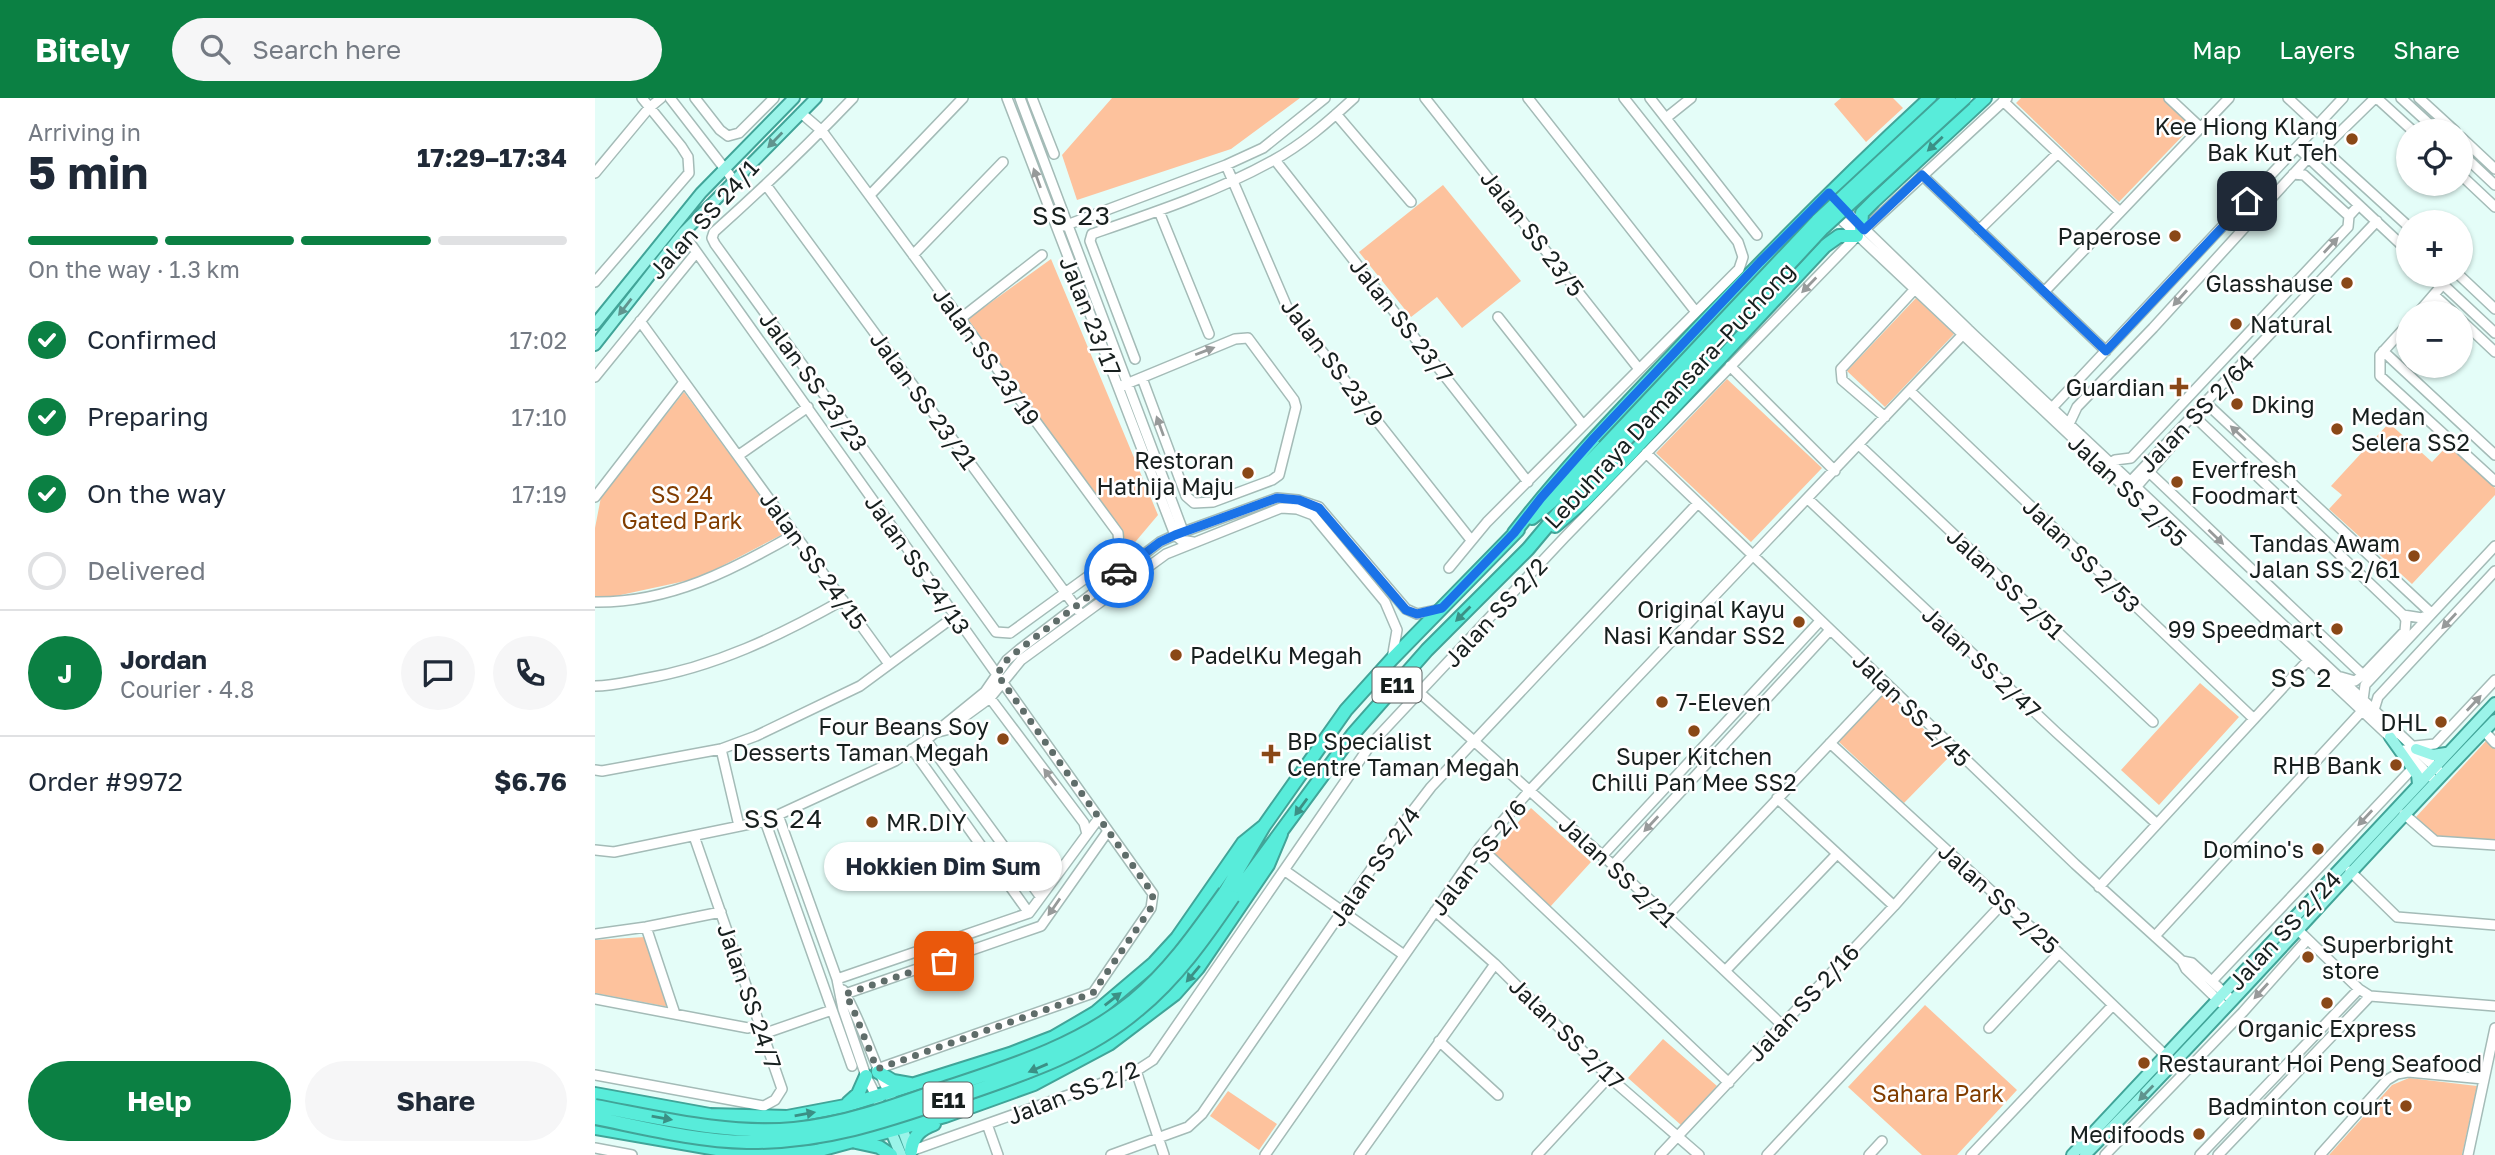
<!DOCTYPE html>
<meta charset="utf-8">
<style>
:root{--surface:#fff;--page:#f6f6f7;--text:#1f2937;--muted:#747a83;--line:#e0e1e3;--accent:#0b8043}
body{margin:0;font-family:"Golos Text",sans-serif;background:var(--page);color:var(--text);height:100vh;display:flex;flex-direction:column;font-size:26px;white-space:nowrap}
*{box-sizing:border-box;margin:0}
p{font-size:23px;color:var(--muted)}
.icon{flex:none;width:38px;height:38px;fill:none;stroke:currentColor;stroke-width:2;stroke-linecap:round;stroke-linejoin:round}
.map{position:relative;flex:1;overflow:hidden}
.details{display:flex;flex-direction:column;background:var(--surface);width:595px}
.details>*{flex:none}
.controls{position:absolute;left:1801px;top:21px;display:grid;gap:14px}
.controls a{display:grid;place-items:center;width:77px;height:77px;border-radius:50%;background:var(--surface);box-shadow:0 2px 5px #0004;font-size:35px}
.pin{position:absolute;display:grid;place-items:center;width:60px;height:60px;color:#fff;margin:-30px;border-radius:14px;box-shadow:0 4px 10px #0006}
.courier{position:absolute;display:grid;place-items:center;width:70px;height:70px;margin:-35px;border:5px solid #1a73e8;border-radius:50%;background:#fff;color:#222;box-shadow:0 2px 9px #0007}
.bubble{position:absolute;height:49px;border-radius:24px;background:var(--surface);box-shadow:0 2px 5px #0004;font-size:23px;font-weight:700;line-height:49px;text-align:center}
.overview em{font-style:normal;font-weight:700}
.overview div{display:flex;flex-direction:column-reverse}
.overview{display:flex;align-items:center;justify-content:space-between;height:119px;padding:0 28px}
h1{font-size:46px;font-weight:700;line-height:52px}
.bar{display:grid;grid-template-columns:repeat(4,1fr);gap:10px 7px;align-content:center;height:84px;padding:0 28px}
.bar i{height:9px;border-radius:5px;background:var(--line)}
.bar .on{background:var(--accent)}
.bar p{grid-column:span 4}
.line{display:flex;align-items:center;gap:18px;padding:0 28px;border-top:2px solid var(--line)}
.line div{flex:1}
.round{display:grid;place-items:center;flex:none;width:74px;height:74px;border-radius:37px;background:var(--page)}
ol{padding:0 28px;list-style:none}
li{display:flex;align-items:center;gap:21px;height:77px}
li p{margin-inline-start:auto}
li .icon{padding:7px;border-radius:50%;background:var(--accent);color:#fff;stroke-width:4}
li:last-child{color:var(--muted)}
li i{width:38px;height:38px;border:4px solid var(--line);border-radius:50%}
.action{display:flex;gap:14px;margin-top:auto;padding:14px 28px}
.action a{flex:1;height:80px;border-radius:42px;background:var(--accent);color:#fff;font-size:28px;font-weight:700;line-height:80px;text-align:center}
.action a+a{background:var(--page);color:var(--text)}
header{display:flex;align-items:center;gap:42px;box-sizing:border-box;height:98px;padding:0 35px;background:var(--accent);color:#fff}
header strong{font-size:33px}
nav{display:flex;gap:38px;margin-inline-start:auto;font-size:24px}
.search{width:490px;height:63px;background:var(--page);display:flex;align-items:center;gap:18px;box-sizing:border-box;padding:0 24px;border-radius:38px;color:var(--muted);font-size:26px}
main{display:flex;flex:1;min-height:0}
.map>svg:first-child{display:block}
</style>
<header>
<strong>Bitely</strong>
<div class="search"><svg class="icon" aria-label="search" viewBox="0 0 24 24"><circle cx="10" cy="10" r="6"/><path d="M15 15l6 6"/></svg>Search here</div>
<nav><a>Map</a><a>Layers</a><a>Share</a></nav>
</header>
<main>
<section class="details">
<div class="overview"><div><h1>5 min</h1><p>Arriving in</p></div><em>17:29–17:34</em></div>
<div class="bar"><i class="on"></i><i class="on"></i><i class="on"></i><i></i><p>On the way · 1.3 km</p></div>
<ol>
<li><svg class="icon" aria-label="check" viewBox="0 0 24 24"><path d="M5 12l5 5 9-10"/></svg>Confirmed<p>17:02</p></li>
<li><svg class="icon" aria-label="check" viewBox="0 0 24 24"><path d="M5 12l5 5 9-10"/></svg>Preparing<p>17:10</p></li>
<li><svg class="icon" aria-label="check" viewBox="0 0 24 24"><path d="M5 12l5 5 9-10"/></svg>On the way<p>17:19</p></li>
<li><i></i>Delivered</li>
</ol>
<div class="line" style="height:126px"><b class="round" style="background:var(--accent);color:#fff">J</b><div><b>Jordan</b><p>Courier · 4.8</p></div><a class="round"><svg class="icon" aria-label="chat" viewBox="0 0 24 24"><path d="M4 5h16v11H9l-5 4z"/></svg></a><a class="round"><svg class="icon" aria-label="phone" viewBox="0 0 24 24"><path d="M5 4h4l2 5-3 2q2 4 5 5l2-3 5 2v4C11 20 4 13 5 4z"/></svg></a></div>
<div class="line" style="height:91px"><div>Order #9972</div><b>$6.76</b></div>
<div class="action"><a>Help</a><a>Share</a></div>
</section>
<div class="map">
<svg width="1900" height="1057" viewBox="0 0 1900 1057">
<rect width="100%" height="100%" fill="#e4fdf8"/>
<path fill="#fdc29d" d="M517,0H705L636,51L482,102L467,57Z
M1246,0H1298L1308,10L1271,44L1239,6Z
M1426,0H1569L1597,28L1524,104L1421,5Z
M848,87L926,183L867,230L842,199L816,219L764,154Z
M456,161L563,417L536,449L373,221Z
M1321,200L1359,236L1290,309L1252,273Z
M1132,281L1227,370L1156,444L1061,355Z
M89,294L192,434L104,480L21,498H0V430L6,399Z
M1794,325L1837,364L1853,347L1900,390V397L1817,486L1734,411L1747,397L1736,388Z
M1605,585L1644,619L1564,707L1526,672Z
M1290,594L1356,657L1309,705L1243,643Z
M1891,643L1900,651V744L1842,741L1821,719Z
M936,710L996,764L955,809L895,755Z
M50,839L74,909L0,895V842Z
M1330,907L1422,992L1362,1057H1327L1253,989Z
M1068,941L1122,988L1086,1027L1033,980Z
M1814,980L1882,988L1867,1057H1734L1797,987Z
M633,993L682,1026L664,1052L615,1018Z"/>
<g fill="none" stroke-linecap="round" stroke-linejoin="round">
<g stroke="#a4bbb7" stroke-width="12">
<path id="minor" d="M75,0L140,84
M100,0L125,32L133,38L144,35L179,0
M412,0L580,437L586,442L598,444
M425,0L588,433
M437,0L459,56
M830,0L1044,271
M933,0L1101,214
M1055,0L1162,137
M1574,0L1606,30
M1693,0L1722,27
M1806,0L1842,33
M1824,0L1860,33
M1408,3L1525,114
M206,15L227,33L523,435L524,446L521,458L415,535L401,534L120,146L117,140L119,134C167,91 213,47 258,0
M741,16L816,104
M1071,20L1096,0
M1866,39L1900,71
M1702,49L1813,153
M1866,55L1900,87
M680,62L933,384
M631,67L692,209L876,442
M0,75L54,10L66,0
M1698,76L1709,77L1754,118
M1327,77L1511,253
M1866,77L1900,109
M171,87L483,512
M275,97L368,0
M1247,109L1379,237L1845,674
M564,113L614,236
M1238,114L1798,642
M469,128L631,67L668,50L730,0
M1813,128L1734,56V45L1779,1L1784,2L1818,33
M1269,132L1412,0
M1384,132L1463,55
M88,135L558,796L556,810L498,895L282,971
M318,157L408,64
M1838,177L1900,235
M1864,177L1900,211
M0,184L94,75L93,59L86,48L47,0
M1449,194L1634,0
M1839,197L1859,215
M1823,215L1848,186
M903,219L988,327
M365,221L447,157
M1866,222L1900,254
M45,223L294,566
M1813,226L1785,257V278L1900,383
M1788,253L1900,357
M540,261L495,143L497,136C558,115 621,94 677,63C707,47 734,23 759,0
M1135,268L1240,373
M0,279L101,155
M524,289L640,241L653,240L699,302L701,309L684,377L677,382L618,404L599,405L591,398L547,280
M1315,293L1659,621
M1611,305L1836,515
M1455,312L1748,0
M1599,318L1808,517L1827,520L1836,515
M1290,319L1247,282L1246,271L1319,192
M1474,326L1482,309L1558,230L1714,59
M1264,347L1558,624
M1051,355L1480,766L1587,863L1591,871L1626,905
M144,357L213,309
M1516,366L1520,362L1536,360L1753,129L1754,118L1764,107
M1554,374L1768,577
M1533,386L1782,123
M1537,394L1578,346
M0,399L89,284
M1213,401L1462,635L1562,726
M854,470L892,424L1144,171L1148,159L1143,144L1029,0
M0,504C74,505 138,472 200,436
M1746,579L1760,583L1768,577L1810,533L1811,522L1808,517
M0,588C16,588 32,584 48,581C120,569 184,538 248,502
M825,595L1018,767L1186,926
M395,600L489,725L492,736
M1768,602L1770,587L1900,448
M1779,612L1783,599L1900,473
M1889,633L1900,645
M343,634L351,632L395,600L426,562L571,456L686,410L702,411L718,417L790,504L802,532L797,561
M331,642L445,798
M1235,645L1464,855L1571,958
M1820,648L1840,646L1900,582
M126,651L144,728
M317,651L434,815
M1809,652L1836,679
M0,672L7,673L126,651L161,638L265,588L360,518
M1182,700L1299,808
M1809,716L1840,743L1900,747
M183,717L242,881L248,911L271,978L281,998
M170,723L257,968
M885,749L1134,985
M0,752L19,754L170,723L300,663L331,642L390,594L412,562L425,551L565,444L580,437L682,400L703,402L724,409L811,511L822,516L846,511
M1007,758L1225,523
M1018,767L1235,532
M689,772L809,857
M1755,773L1802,819L1900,827
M1504,789L1717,558
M840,813L900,866L1014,979L1104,1057
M1072,818L1291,586
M51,829L80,916
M1702,831L1764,891L1775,898L1900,908
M0,836L51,829L126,814
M1560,838L1767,613
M1587,863L1597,865L1637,902
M1130,873L1241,757
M242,881L434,815L504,720
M1617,883L1817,671
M248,892C267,924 277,961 294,995
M250,896L446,828L513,733
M0,901L153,930L165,927
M1394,930L1464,855
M168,936L237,912
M844,943L903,997
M541,973L569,1057
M0,977L169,1008L180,1002L187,991L99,738
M392,1026L403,1057
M0,1050L37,1057
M316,1053L541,973L558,962L776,646L969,440L1262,138
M516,1057L593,1029L607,1016L806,728L836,689L1103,405
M670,1057L885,749L935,692L1373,231
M764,1057L900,866
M942,1057L1014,979
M1065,1057L1299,808L1349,751
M1172,1057L1408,805
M1274,1057L1287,1043
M1376,1057L1518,907
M1510,1057L1648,914L1712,842
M1605,1057L1764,891
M1623,1057L1775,898
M1725,1057L1792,982L1802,976L1813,974L1889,981
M1873,1057L1900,930"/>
</g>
<g stroke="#41a498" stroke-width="14">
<path id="major" d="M0,226L106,95L199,0
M0,247L88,135L221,0
M1795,639L1822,677L1823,686
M1821,651L1838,657L1851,655
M294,995L316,1054
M281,998L306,1057
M1477,1057L1900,605
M1490,1057C1631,915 1761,765 1900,622"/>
</g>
<g stroke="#41a498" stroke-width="16">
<path id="highway" d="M1266,130L1267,115L1279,103L1390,0
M937,420L955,405L1009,349
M960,428L989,403L1038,353L1230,148L1244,138H1262
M919,435C967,373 1021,317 1075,260C1159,170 1245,83 1335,0
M630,794L669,728L751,612L797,561L923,432
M638,799L758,636L832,552L933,451L980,395L1016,358
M283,974L298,983L315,986
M0,996L115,1017L192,1019L250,1008L415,956L459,939L500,915L559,865L582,840L648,745L669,728
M253,1005L263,996L271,978
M0,1030L133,1053L178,1057L221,1053L350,1018L439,986L514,946L580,896L603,870L673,767L686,736
M261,1044L284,1049L296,1057
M316,1053C318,1038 325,1031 339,1026"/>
</g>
<use href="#minor" stroke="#fff" stroke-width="9"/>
<use href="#major" stroke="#9bf4e9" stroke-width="10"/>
<use href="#highway" stroke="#58ecda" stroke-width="12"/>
<g stroke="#41a498" stroke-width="16" stroke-linecap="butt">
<path id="highway-bridge" d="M1009,349L1222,123L1354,0
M1016,358L1228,130L1370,0
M0,1008C65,1020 133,1037 199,1031C250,1026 299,1008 347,991C413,969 483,948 538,903C575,872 602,833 630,794
M0,1020C50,1030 101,1043 152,1044C231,1045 295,1022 368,997C429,976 493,955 543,912C582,880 610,840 638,799"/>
</g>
<use href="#highway-bridge" stroke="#58ecda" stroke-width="12"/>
</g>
<defs><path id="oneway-solid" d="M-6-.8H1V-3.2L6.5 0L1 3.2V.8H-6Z" transform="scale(1.75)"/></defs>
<g fill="#60948e">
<use href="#oneway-solid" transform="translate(180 42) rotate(134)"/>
<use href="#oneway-solid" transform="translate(30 209) rotate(128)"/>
<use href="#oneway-solid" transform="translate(1551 995) rotate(134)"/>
</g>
<g fill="#3b9085">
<use href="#oneway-solid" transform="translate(1340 46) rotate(137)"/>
<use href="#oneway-solid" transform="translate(868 516) rotate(135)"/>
<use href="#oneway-solid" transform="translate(706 709) rotate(126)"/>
<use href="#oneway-solid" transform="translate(598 876) rotate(130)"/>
<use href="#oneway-solid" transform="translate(518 901) rotate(-38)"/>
<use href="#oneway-solid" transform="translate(443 970) rotate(157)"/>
<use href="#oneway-solid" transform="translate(210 1016) rotate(-10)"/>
<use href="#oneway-solid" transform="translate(67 1020) rotate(10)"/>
</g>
<g fill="#979a9a">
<use href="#oneway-solid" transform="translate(442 80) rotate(-110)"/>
<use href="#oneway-solid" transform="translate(1736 147) rotate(-47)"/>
<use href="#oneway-solid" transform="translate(1214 187) rotate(134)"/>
<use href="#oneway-solid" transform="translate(1585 200) rotate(132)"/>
<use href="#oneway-solid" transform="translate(610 253) rotate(-21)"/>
<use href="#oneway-solid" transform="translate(565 328) rotate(-110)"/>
<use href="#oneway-solid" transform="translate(1643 335) rotate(-137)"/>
<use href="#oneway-solid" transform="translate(1621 439) rotate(44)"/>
<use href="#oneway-solid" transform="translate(1854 523) rotate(133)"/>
<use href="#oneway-solid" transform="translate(1879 605) rotate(-47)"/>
<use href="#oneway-solid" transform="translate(455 679) rotate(-127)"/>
<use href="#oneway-solid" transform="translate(1770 720) rotate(133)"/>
<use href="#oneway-solid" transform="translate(1056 726) rotate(133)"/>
<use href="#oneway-solid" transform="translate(459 809) rotate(125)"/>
<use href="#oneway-solid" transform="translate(1666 893) rotate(132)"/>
</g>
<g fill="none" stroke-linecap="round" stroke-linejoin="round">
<path stroke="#5f6d6a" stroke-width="7" stroke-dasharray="0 12.6" d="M349,863L250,896L257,908L282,971L498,895L556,810L558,796L402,576L412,562L425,551L524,475"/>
<path stroke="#1a73e8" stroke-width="9" d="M524,475L565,444L580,437L682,400L704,402L724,410L811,512L822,516L847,510L919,435L946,400L999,340L1165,164L1234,95L1269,132L1327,77L1511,253L1652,103"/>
</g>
<g fill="#8a4817" stroke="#fff" stroke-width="2.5">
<circle cx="1757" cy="41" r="7"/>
<circle cx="1580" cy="138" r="7"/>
<circle cx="1752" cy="185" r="7"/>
<circle cx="1641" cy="226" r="7"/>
<path d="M1580.5 278.5h7v7h7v7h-7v7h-7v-7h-7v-7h7z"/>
<circle cx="1642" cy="306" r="7"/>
<circle cx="1742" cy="331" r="7"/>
<circle cx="653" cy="375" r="7"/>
<circle cx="1582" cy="384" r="7"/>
<circle cx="1819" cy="458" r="7"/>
<circle cx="1204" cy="524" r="7"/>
<circle cx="1742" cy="531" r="7"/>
<circle cx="581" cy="557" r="7"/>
<circle cx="1067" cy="604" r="7"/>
<circle cx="1846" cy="624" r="7"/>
<circle cx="1099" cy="633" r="7"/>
<circle cx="408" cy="641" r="7"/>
<path d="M672.5 645.5h7v7h7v7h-7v7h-7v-7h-7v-7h7z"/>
<circle cx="1801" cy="667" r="7"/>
<circle cx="277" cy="724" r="7"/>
<circle cx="1723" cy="751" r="7"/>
<circle cx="1713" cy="859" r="7"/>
<circle cx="1732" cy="905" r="7"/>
<circle cx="1549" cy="965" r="7"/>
<circle cx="1811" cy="1008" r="7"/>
<circle cx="1604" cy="1036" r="7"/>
</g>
<g text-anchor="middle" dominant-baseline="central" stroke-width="5" stroke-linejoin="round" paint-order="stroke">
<g fill="#fff" stroke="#5d6262" stroke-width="2">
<rect x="777.5" y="569.5" width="49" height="35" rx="5"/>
<rect x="328.5" y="984.5" width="49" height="35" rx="5"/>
</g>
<g font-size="21" font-weight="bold" fill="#171f1e">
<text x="802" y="587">E11</text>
<text x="353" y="1002">E11</text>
</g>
<g font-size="23" fill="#171f1e" stroke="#fff" text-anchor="end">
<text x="1743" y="28">Kee Hiong Klang<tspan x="1743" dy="26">Bak Kut Teh</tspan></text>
<text x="1566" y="138">Paperose</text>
<text x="1738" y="185">Glasshause</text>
<text x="1655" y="226" text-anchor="start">Natural</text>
<text x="1570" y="289">Guardian</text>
<text x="1656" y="306" text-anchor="start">Dking</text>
<text x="1756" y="318" text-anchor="start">Medan<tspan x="1756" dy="26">Selera SS2</tspan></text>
<text x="639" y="362">Restoran<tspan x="639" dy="26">Hathija Maju</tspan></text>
<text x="1596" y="371" text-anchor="start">Everfresh<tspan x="1596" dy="26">Foodmart</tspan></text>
<text x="1805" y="445">Tandas Awam<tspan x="1805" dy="26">Jalan SS 2/61</tspan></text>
<text x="1190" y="511">Original Kayu<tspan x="1190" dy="26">Nasi Kandar SS2</tspan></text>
<text x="1728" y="531">99 Speedmart</text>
<text x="595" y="557" text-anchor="start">PadelKu Megah</text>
<text x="1081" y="604" text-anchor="start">7-Eleven</text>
<text x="1832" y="624">DHL</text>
<text x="394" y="628">Four Beans Soy<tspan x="394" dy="26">Desserts Taman Megah</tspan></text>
<text x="692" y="643" text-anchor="start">BP Specialist<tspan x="692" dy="26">Centre Taman Megah</tspan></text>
<text x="1099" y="658" text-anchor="middle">Super Kitchen<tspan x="1099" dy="26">Chilli Pan Mee SS2</tspan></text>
<text x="1787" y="667">RHB Bank</text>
<text x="291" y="724" text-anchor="start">MR.DIY</text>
<text x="1709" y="751">Domino's</text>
<text x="1727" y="846" text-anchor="start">Superbright<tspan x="1727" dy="26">store</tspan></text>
<text x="1732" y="930" text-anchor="middle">Organic Express</text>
<text x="1563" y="965" text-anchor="start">Restaurant Hoi Peng Seafood</text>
<text x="1797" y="1008">Badminton court</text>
<text x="1590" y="1036">Medifoods</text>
</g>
<g font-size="23" fill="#171f1e" stroke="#fff">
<text transform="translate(108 121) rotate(-48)">Jalan SS 24/1</text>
<text transform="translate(938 135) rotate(52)">Jalan SS 23/5</text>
<text transform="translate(496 218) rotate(68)">Jalan 23/17</text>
<text transform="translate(807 222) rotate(52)">Jalan SS 23/7</text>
<text transform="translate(392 258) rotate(54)">Jalan SS 23/19</text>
<text transform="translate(738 264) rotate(53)">Jalan SS 23/9</text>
<text transform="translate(219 283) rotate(54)">Jalan SS 23/23</text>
<text transform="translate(1074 297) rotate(-47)">Lebuhraya Damansara–Puchong</text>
<text transform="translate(329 302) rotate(54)">Jalan SS 23/21</text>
<text transform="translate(1601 315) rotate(-46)">Jalan SS 2/64</text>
<text transform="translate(1533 392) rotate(43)">Jalan SS 2/55</text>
<text transform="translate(1487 457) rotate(44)">Jalan SS 2/53</text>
<text transform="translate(219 462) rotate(54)">Jalan SS 24/15</text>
<text transform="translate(323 466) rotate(55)">Jalan SS 24/13</text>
<text transform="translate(1411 485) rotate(43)">Jalan SS 2/51</text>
<text transform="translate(900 514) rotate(-47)">Jalan SS 2/2</text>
<text transform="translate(1387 564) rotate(43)">Jalan SS 2/47</text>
<text transform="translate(1317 611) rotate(44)">Jalan SS 2/45</text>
<text transform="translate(883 759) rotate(-52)">Jalan SS 2/6</text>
<text transform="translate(779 768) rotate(-55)">Jalan SS 2/4</text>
<text transform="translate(1023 773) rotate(43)">Jalan SS 2/21</text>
<text transform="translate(1404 800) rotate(42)">Jalan SS 2/25</text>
<text transform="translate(1689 832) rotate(-47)">Jalan SS 2/24</text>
<text transform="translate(155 898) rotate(71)">Jalan SS 24/7</text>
<text transform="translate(1208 904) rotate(-47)">Jalan SS 2/16</text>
<text transform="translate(972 935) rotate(44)">Jalan SS 2/17</text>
<text transform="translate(478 994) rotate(-21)">Jalan SS 2/2</text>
</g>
<g font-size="23" fill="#813d00" stroke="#fff">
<text x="87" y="396">SS 24<tspan x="87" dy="26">Gated Park</tspan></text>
<text x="1343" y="995">Sahara Park</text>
</g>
<g font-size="26" letter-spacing="2" fill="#171f1e" stroke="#fff">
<text x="477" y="117">SS 23</text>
<text x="1707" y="579">SS 2</text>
<text x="189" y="720">SS 24</text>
</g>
</g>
</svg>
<div class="controls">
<a><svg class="icon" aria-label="locate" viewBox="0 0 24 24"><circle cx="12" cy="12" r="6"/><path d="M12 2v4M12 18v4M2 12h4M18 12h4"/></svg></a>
<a>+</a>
<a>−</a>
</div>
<div class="pin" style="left:349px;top:863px;background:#ea580c"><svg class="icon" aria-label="bag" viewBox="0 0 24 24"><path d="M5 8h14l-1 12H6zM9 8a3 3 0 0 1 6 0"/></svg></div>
<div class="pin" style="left:1652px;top:103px;background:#1f2937"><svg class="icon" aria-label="home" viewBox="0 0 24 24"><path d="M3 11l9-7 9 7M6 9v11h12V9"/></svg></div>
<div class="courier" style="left:524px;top:475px"><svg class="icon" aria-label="car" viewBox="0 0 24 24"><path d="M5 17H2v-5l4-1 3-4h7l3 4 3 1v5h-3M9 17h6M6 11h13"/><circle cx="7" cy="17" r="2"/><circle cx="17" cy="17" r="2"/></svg></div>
<div class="bubble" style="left:229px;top:744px;width:238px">Hokkien Dim Sum</div>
</div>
</main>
